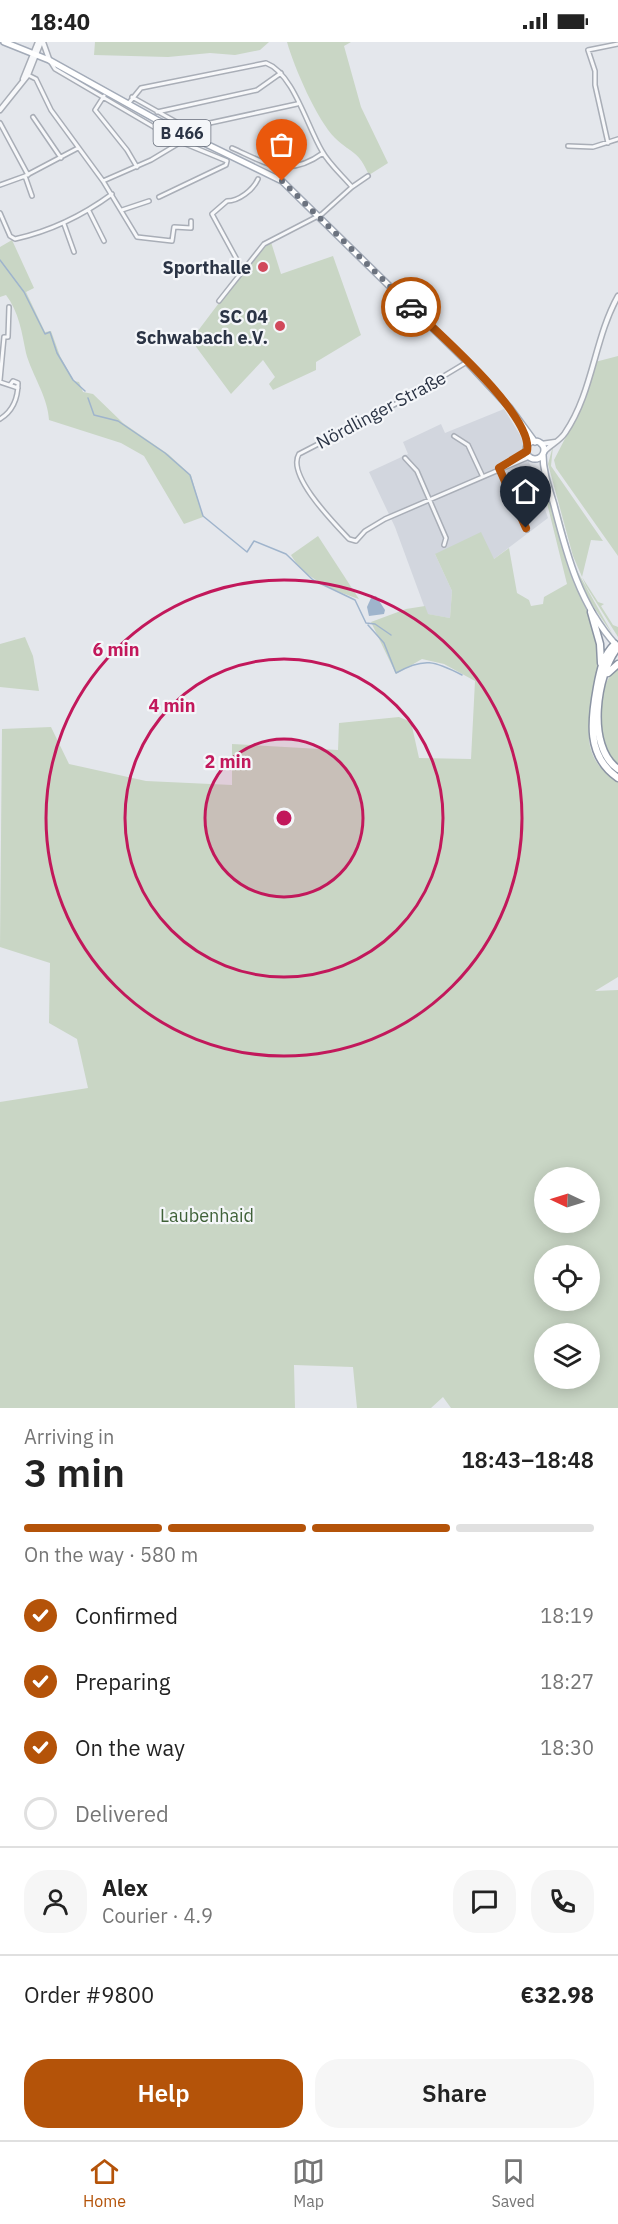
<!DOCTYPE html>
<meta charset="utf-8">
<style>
:root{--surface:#fff;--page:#f6f6f6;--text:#222;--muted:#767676;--line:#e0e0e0;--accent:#b45309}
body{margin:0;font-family:"IBM Plex Sans",sans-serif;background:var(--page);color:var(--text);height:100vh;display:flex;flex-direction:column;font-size:22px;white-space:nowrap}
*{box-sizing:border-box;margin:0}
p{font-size:20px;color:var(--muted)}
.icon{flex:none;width:33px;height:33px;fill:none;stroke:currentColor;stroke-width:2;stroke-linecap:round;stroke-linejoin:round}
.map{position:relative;height:1366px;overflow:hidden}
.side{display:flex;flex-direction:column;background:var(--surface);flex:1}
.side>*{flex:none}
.needle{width:39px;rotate:274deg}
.tools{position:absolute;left:534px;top:1125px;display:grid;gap:12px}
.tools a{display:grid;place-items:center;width:66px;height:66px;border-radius:50%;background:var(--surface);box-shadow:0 3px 15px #0003;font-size:30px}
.pin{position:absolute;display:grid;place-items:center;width:51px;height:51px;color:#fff;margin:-62px -26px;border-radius:50% 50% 50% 0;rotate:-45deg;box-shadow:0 0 6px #0007}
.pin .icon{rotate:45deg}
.courier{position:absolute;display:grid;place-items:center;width:60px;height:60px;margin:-30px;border:4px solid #b45309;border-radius:50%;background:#fff;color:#222;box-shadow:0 2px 8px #0007}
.head em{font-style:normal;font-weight:600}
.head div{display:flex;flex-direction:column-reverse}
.head{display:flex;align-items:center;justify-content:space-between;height:102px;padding:0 24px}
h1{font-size:39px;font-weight:600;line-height:45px}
.bar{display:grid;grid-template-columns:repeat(4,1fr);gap:9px 6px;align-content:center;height:72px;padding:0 24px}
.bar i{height:8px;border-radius:4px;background:var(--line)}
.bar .on{background:var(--accent)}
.bar p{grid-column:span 4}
.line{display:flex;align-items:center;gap:15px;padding:0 24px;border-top:2px solid var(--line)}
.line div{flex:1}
.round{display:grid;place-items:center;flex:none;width:63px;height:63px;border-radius:24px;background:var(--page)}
ol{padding:0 24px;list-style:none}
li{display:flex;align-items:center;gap:18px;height:66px}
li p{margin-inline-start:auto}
li .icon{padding:6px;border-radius:50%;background:var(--accent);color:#fff;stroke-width:4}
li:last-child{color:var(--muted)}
li i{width:33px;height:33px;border:3px solid var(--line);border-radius:50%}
.primary-button{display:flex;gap:12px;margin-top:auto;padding:12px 24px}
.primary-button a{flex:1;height:69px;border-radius:24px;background:var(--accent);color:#fff;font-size:24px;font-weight:600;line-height:69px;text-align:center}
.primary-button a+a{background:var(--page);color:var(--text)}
.status{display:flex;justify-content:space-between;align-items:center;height:42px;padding:0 30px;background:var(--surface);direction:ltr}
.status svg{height:16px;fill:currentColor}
.menu{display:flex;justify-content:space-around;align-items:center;height:84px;border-top:2px solid var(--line);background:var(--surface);font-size:16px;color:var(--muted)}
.menu a{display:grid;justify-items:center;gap:3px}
.menu .on{color:var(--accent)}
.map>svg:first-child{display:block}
</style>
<div class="status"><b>18:40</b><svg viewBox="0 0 49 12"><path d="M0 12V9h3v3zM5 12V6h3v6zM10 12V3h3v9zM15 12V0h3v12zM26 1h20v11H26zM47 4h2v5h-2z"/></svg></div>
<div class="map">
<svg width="618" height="1366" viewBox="0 0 618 1366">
<rect width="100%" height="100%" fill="#e4e7ec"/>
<path fill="#d2d6de" d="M504,367L520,393L548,476L494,517L435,512L452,549L450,576L427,572L395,485L369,430L408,412L403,400L441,382L445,391Z"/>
<path fill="#c9d6c5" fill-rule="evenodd" d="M95,0H269L260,8L235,13L210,11L168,15L94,13Z
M287,0H351L344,4L361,65L388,121L369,133C358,108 353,113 335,96C317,78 294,25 287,0Z
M12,198L34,246L26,250L45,290L51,289L60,314L74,339L79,340L83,350L93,352L123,381L168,412L191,433L203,475L184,482L144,414L121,401L49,378C48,355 32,333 26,311C22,291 19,270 6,253L0,255V205Z
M271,200L281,232L333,214L361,293L316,320V328L273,348L269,342L275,335L263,318L231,352L191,298L256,212Z
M618,314V514L556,426L554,418L573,381L595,320Z
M553,404L551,424L603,499L591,498L582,535L598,560L604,562L601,564L613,583L618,585V595L586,544L573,514L548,422Z
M547,424L575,525L613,593L591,561L575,529Z
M544,449C559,466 560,498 566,519C574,548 594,574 599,605C606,652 561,705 618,740V935L595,949L618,948V1366H451L443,1355L431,1366H357L353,1325L294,1323L295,1366H0V1060L88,1046L77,997L49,981L50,921L0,905L2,687L51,685L69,722L146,739L232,743V702L338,708L339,681L399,675L411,680L419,716L471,717L475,639L444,622L422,617L396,632L371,580L406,567L425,564L428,572L450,576L452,549L435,512L481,490L494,517L509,506L517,551L529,558L531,564L543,562L544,555L567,542ZM544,1136H590V1180H544ZM544,1214H590V1258H544ZM544,1292H590V1336H544Z
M318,494L359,557C335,549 304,537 291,513Z
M25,595L33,614L39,649L0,645V602Z
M618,624V726C595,700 592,649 618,624Z"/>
<path fill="#9fb4cc" d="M376,554L385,568L384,572L369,574L367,565L371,556Z"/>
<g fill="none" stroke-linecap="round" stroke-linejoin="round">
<path stroke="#9fb4cc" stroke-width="1.5" d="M0,218L24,250L45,292L50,290L57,311L73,338L85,349
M88,356L94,373L118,379L165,411L190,433L203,474L247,510L254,499L286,512L313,538L355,558L366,581L375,582L391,593
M368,583L384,601L396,631C424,615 435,619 462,633"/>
<g stroke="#a9aeb7" stroke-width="6">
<path id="minor" d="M50,19L55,27L176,98L227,119L226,123L159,155
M28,33L36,37L51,68L103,139L137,195L172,199L174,185L191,186V179
M104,54L95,68L127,108L137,125
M132,55L187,86L297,62
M128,62L141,46L266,21C293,31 307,84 322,109C329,122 342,133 352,145
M157,70L257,48L281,31
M33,75L61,116
M0,81L28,133
M608,101L595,43V29L588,8L618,2
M568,104L593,105L618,97
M232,106C266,121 287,137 323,111
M25,134L32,154
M103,139L151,118L181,100
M0,143L25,134L78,106
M122,168L149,159
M89,169L104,199
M0,171L10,194L15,197C51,189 82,174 112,152
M64,182L74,210
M242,227L212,172L227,159C239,159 253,148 258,137
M219,259L264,202L322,172L352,145L368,134
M467,320L409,355L299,412C286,433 335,482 349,497L356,499L365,489L385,477L529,415
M0,338L4,295H8L9,265
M0,340L18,346
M0,377C13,369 18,356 18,341L13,339L10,343
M454,394L468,403L482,433
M405,416L417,429L446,496L444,503
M516,417L527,409
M499,426L527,488"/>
</g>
<g stroke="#a9aeb7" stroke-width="7">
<path id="tertiary" d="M43,0L49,17
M23,37L38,0
M0,68L28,33L41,0
M541,402L555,400
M544,410C550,403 560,399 565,391C593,350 594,297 618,254"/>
</g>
<g stroke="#a3abb8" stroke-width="8">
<path id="primary" d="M4,0L49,18L157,78L282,139L467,320L510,366L535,400
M526 408a9 9 0 1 1 18 0a9 9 0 1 1-18 0Z
M543,413C543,430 549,446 554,463C567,514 580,564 617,604"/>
</g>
<g stroke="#8b94a3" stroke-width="9">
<path id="motorway" d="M591,570L600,602L601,621
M615,602C603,613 600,629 597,645C591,678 586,714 618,736
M618,605C596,632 586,705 618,727
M608,631L618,622"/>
</g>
<use href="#minor" stroke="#f7f8fa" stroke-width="3"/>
<use href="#tertiary" stroke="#f7f8fa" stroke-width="4"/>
<use href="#primary" stroke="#fff" stroke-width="5"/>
<use href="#motorway" stroke="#fff" stroke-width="6"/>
</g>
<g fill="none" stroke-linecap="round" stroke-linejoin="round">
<path stroke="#6c737f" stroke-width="6" stroke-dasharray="0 10.8" d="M282,139L411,265"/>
<path stroke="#b45309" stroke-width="8" d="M411,265C438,291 534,374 527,409L499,426L526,486"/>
</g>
<circle cx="284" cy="776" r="79" fill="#c2185b" fill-opacity=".12"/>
<g fill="none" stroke="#c2185b" stroke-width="3">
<circle cx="284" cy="776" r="79"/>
<circle cx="284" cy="776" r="159"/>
<circle cx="284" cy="776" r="238"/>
</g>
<g fill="#d1495b" stroke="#f4f6f9" stroke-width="2">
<circle cx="263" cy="225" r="6"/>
<circle cx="280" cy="284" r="6"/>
</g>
<g text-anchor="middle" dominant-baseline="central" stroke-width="4.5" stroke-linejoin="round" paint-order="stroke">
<rect fill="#f4f6f9" stroke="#676e7b" stroke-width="1.5" x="153.5" y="78" width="57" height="26" rx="4.5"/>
<g font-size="16" font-weight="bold" fill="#2b3445">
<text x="182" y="91">B 466</text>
</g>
<g font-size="18" font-weight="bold" fill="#2b3445" stroke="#f4f6f9" text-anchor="end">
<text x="251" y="225">Sporthalle</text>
<text x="268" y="274">SC 04<tspan x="268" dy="21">Schwabach e.V.</tspan></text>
</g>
<g font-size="18" fill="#2b3445" stroke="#f4f6f9">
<text transform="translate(381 368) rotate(-28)">Nördlinger Straße</text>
</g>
<g font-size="18" fill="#3f6138" stroke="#f4f6f9">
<text x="207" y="1173">Laubenhaid</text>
</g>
</g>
<circle cx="284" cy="776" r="9" fill="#c2185b" stroke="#f4f6f9" stroke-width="3"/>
<g font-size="18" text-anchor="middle" font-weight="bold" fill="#c2185b" stroke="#f4f6f9" stroke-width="4.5" stroke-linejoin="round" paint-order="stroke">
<text x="116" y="614">6 min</text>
<text x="172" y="670">4 min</text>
<text x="228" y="726">2 min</text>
</g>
</svg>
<div class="tools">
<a><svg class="needle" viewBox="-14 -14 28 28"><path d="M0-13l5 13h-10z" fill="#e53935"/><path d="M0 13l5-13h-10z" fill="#767676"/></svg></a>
<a><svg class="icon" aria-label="locate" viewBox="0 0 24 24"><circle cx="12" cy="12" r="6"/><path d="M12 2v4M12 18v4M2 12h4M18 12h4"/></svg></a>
<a><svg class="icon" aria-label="layers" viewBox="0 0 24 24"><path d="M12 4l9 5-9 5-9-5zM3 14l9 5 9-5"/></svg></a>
</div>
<div class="pin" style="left:282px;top:139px;background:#ea580c"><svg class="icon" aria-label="bag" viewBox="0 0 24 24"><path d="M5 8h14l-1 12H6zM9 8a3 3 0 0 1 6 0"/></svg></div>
<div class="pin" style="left:526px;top:486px;background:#1f2937"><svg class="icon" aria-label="home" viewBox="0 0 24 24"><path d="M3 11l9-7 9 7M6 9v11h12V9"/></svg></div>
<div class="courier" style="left:411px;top:265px"><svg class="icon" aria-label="car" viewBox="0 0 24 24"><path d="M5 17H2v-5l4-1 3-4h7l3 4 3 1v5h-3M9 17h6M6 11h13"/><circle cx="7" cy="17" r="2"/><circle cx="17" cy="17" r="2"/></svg></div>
</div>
<section class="side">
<div class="head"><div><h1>3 min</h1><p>Arriving in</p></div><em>18:43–18:48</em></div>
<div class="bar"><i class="on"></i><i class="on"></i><i class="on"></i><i></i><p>On the way · 580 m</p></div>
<ol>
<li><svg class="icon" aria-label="check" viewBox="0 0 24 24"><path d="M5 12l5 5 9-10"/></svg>Confirmed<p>18:19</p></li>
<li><svg class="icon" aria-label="check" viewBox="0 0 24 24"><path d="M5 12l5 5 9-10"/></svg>Preparing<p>18:27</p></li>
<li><svg class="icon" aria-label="check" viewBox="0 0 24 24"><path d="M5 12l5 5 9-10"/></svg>On the way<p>18:30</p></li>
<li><i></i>Delivered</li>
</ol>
<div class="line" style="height:108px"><a class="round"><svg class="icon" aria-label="person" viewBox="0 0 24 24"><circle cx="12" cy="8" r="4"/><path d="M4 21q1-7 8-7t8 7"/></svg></a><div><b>Alex</b><p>Courier · 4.9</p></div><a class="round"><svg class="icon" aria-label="chat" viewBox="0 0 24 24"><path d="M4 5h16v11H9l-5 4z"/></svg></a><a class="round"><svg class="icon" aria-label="phone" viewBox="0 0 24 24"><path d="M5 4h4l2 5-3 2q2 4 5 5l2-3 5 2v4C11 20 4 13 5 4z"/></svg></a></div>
<div class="line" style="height:78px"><div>Order #9800</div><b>€32.98</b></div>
<div class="primary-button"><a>Help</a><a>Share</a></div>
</section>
<nav class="menu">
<a class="on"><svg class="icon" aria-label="home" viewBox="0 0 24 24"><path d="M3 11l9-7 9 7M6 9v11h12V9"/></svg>Home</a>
<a><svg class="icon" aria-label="map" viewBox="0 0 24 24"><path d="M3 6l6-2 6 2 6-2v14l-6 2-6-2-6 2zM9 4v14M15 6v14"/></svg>Map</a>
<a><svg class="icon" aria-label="saved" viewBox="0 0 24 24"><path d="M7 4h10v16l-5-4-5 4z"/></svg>Saved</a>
</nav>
